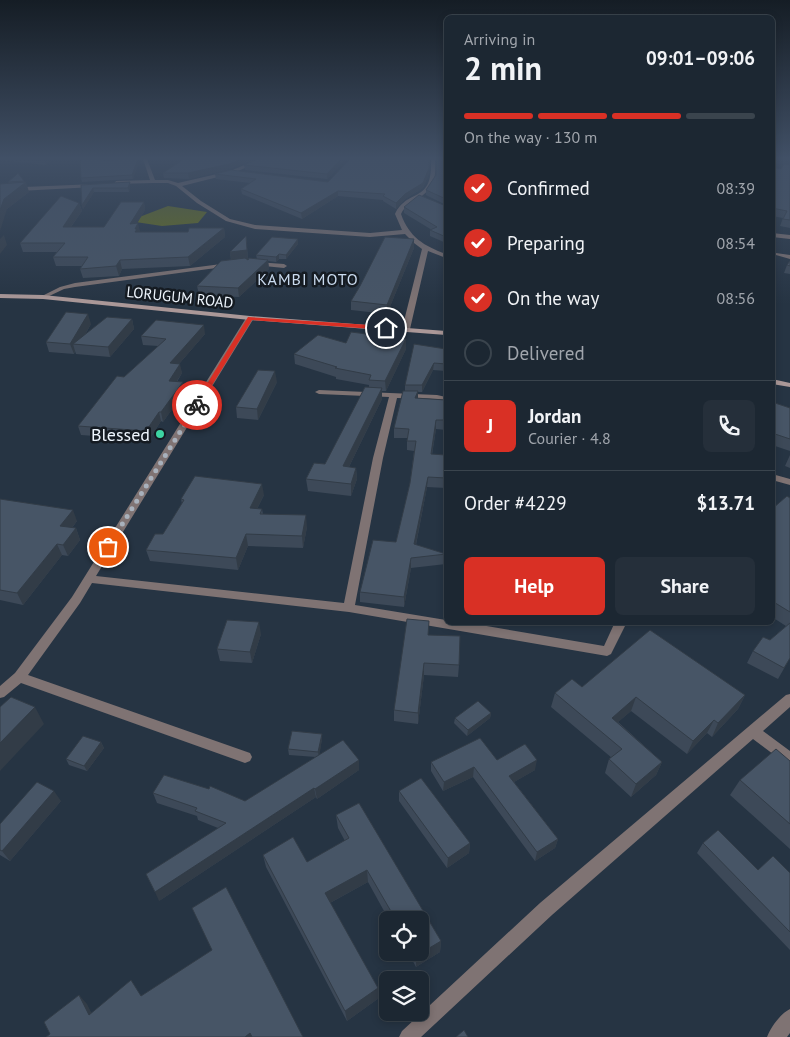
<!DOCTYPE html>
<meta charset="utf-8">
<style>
:root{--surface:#1c2732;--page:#252f3a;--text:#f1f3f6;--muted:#a0a5ac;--line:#3a444d;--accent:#d93025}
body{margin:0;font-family:"PT Sans",sans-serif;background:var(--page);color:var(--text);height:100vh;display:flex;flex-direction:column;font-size:19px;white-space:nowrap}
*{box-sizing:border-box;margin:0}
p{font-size:16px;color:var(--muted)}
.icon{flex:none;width:28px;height:28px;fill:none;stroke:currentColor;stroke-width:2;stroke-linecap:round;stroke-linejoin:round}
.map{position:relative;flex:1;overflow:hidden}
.sheet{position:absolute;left:444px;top:15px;width:331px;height:610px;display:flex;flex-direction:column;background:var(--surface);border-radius:8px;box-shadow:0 2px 8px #0003,0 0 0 1px var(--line)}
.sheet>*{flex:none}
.controls{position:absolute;left:379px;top:911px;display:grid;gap:10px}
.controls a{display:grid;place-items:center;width:50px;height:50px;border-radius:8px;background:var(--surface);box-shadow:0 2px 8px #0003,0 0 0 1px var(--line);font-size:25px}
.pin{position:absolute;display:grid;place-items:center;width:42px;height:42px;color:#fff;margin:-21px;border:2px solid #fff;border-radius:50%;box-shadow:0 1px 5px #0007}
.courier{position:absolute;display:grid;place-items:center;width:50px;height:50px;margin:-25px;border:4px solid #d93025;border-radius:50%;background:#fff;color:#222;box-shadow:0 1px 6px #0007}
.summary em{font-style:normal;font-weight:700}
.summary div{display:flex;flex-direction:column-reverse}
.summary{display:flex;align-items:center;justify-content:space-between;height:85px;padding:0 20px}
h1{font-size:32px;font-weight:700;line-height:38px}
.bar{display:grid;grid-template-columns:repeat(4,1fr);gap:8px 5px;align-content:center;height:60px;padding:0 20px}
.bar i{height:6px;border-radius:4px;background:var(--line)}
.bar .selected{background:var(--accent)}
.bar p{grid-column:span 4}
.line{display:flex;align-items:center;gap:12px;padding:0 20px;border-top:1px solid var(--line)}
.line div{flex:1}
.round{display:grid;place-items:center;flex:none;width:52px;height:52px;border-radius:8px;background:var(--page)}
ol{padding:0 20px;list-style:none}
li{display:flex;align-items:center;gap:15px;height:55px}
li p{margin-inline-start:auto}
li .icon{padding:5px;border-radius:50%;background:var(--accent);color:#fff;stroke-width:4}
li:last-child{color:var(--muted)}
li i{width:28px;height:28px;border:2px solid var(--line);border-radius:50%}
.cta{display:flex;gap:10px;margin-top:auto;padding:10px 20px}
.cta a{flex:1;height:58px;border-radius:8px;background:var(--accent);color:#fff;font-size:20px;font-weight:700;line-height:58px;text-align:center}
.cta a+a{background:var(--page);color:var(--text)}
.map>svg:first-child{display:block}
</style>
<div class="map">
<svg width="790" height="1037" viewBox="0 0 790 1037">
<rect width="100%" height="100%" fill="#263443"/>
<path fill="#6c7414" d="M168,206L207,212L198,223L162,226L129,221Z"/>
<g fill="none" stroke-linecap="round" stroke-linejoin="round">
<path fill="#7f7373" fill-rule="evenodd" d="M143,159H147L155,180H168L178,183L230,171L259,159H264L234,173L182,186L201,201L230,219L255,225L370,233L402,230L395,214C408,187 433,205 431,159H435C437,178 433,190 416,200C409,204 404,207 401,214C409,237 424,246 446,254V258L428,251L410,329L403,331L402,329L422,249L414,243L405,234L370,237L255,229L226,221L197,203L176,186L168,183H153L114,184L116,181L150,180Z
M96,184L94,187L0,192V188Z
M772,233L790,235V239L772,237Z
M776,253L790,255V259L776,255Z
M256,262L284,264L287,266L284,268L254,265L253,264Z
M229,263L231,264V266L75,287L64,289L45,298L40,297L60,287L75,283Z
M250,316L254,318L96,576L344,603L373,458L389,397L319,394L315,392L319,390L437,395L446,397V401L437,399L397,398L383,458L355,605L446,620V622H463L604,646L615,622H627L611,654L607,656L349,612L92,583L80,603L28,675L250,753L252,757L250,761L245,763L21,683L4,697L0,698V686L15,673L72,597L246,318Z
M772,474L790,479V485L772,480Z
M790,694V707L763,731L790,751V765L785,763L753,739L552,915L421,1037H399L402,1031L540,903L786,695Z
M790,1009V1033L787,1037H767C771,1027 780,1014 790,1009Z"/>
<path fill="#ab9898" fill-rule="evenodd" d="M0,294L43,295L250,316L446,331V335L250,320L43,299L0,298Z
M772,379L790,383V387L772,384Z"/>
</g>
<path fill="#3d4958" d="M0,159H53L46,165L0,160Z
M184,159H255L229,169L189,179L164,178L163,173Z
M258,159H346L327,179L245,170L244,165Z
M430,159L429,173L423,188L405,199L396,209L383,201V200L338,196L302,219L242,194L241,189L250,183L216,179L215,174L328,182Z
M446,159V205L426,195V190Z
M104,160L139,162L133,179L82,182L81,178Z
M790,165V228L780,226L783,218L772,216V167L781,169Z
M24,181L29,192L7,209L9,183L8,182Z
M130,182V186L129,192H94L83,209L82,205L81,185Z
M144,202L145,210L137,223L140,232H188L224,228L225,237L190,266L122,269L119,276L83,278L80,269L82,266H56L53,257L57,252H23L20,243L79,203L82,211L71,227H104Z
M446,206V243L430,236V230H432L404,213V207Z
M246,236L248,259H247L248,260L257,259L256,255L298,244L286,259H279L276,262L268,261L269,269L239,297L199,295L197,286L231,260L230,252Z
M414,239V248L387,314L351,310V301Z
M790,261V274L784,273L787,265Z
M132,319L134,329L110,357L76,354L75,351L74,354L49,352L46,342L91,324L85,335Z
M205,334L179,364L182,373L177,382L185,391L163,422L161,421L149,440L81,435L78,426L124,377L158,346L143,345L141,336Z
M406,339V349L386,391H382V399L349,467L356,468L357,479L351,496L308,491L306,479L325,464L369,387V385L336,379V377L295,364L294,354L346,343Z
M446,349V371L433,370L422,392H418V398L446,400V430L436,429L432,455H446V488L427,487L416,545L446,554V564L411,568L404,607L360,602V592L396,542L410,483L414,451L407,450V438H394V428L405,391V385Z
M277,382L258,420L237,418L236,407Z
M772,402L790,408V451L772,445Z
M790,455V468L785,466Z
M264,495L257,509H262L263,514L307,527L303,548L248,546L238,570L150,561L146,550L163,534L182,504L181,499Z
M790,498V658L778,679L747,663L753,651L770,640L786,626L772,617V509Z
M0,499L77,521L72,528H76L80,540L68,556L62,555L23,605L0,600Z
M261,634L252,663L220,661L217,649Z
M428,635L459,665L458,677L424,675L418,724L394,721V710Z
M582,687L745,695L738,709L712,737L707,733L687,754L631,711L618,722L662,762L656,775L631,797L605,773L609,759L612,758L551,707L555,693Z
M491,713L490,718L467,736L454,723L455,718Z
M322,734V739L319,755L359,760V770L317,799L316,797L159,901L218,828L198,820L197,816L157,803L153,793L245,801L316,757L289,755L288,749Z
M101,742L104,748L87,771L69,765L66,759Z
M497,760L535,770L514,782L558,839L555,848L535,861L473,777L443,791L431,771V762Z
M790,761V849L730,795L740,780Z
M399,791L470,843L469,853L447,868L399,801Z
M61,801L10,861L0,855V824Z
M359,803L441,941L440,952L416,967L408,952H420V920H389L368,882L330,903L378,988L379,998L347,1021L266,867L263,855L293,837L307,862L345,841L338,828L336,815Z
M703,843L758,870L790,873V950L697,853Z"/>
<path fill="#323c47" d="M48,159H53L46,165L45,161Z
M138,159L139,162L133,179L132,175Z
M242,159H255L229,169L189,179L188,173Z
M341,159H346L327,179V174Z
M430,159L429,173L423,188L405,199L396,209V203Z
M26,182L29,192L7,209L0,231V210L4,199Z
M130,182V186L129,192L128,188Z
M93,188L94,192L83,209L82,205Z
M338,191V196L302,219L301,213Z
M144,202L145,210L132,232L130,224Z
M79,203L82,211L65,235L63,227Z
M138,223L140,232L137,241L135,229Z
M224,228L225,237L190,266L188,257Z
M4,235L7,245L0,254V239Z
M246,236L248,259L231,261L230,252Z
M298,239V244L286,259V255Z
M414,239V248L387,314V305Z
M279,254V259L276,262V257Z
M120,260L122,269L119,276L116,266Z
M268,260L269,269L239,297L238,288Z
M88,314L91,324L79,345L73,344L75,351L74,354L70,344Z
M132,319L134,329L110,357L108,347Z
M204,325L205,334L172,372L170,363Z
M406,339V349L386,391L385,381Z
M434,363L433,370L422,392V385Z
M180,364L182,373L171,390L169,381Z
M275,371L277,382L258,420L257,409Z
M183,382L185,391L163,422L161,412Z
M382,388V399L344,477L343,466Z
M418,391V400L415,398Z
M159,412L161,421L149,440L146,431Z
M436,420V429L430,464L431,454Z
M356,468L357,479L351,496V484Z
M428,477L427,487L414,554V544Z
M262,484L264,495L252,519L250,508Z
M73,510L77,521L65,537L60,526Z
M306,515L307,527L303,548L302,536Z
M76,528L80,540L68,556L63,545Z
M246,534L248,546L238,570L236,558Z
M57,544L62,555L23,605L17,593Z
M411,558V568L404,607V597Z
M259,622L261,634L252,663L250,652Z
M424,663V675L418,724V713Z
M745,695L738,709L712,737L718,723Z
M636,697L631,711L608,731L612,718Z
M35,707L44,724L0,771V743Z
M491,713L490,718L467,736L468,730Z
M714,720L707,733L687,754L693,741Z
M322,734V739L319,758L318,752Z
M101,742L104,748L87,771L84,766Z
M359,760V770L317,799L315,789Z
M537,760L535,770L507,786L509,776Z
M662,762L656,775L631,797L636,784Z
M474,767L473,777L443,791L444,782Z
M314,788L316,797L159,901L155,892Z
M54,791L61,801L10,861L2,851Z
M558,839L555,848L535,861L537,852Z
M470,843L469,853L447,868L448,858Z
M367,870L368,882L326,905L325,893Z
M441,941L440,952L416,967V956Z
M378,988L379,998L347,1021L345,1011Z
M79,995L87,1004L97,1024L89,1015Z
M250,1033L252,1037H245Z"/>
<path fill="#475566" stroke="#323c47" d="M20,159H48L45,161Z
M80,159H94L104,160L138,159L132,175L81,178Z
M184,159H242L229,164L188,173H163Z
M258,159H341L327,174L244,165Z
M350,159H429V168L423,183L405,194L396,203L383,196L385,194L338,191L301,213L241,189L256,179L215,174L231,170L328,182Z
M436,159H446V199L426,190L436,175Z
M784,164L790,165V220L783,219L787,211L772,208V167L781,169Z
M18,173L24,181L8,182L16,175Z
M26,182L4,199L0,210V184Z
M130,182L128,188H93L82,205L81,185Z
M419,195L446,206V237L430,230L437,227L404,207Z
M61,196L79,203L63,227H104L121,202H144L130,224L138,223L135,229H137L135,232H188L189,228H224L188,257L120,260L116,266L80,269L88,257H53L65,243H20Z
M246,236L247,250L230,252Z
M272,237L298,239L286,255L279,254L276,257L256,255Z
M385,237L414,239L387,305L351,301L360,286Z
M245,258L248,260L249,258L268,260L238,288L197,286L221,261Z
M790,261V266L787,265Z
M66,312L88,314L70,344L46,342Z
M107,317L132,319L108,347L73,344Z
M156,320L204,325L170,363L180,364L169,381L183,382L161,412H159L146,431L78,426L117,376L124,377L166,339L141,336Z
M351,332L406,339L385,381L369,380L371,375L335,368L337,367L294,354L318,335L346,343Z
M414,344L446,349V364L434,363L422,385H405Z
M258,370L275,371L257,409L236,407Z
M365,387L382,388L343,466L356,468L351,484L306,479L314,463L325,464Z
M403,391H418L415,398L446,400V420H436L431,454L446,455V478L428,477L414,544L446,554L411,558L404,597L360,592L373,540L396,542L410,483L416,441H407L409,429L394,428Z
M772,402L790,408V439L772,433Z
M195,476L262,484L250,508L262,509L260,514L306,515L302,536L246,534L236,558L146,550L155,534H163L184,500L181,499Z
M787,496L790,498V612L772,601V509Z
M0,499L73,510L60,526L76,528L63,545L57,544L17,593L0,590Z
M407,619L429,621L428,635L460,636L459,665L424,663L418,713L394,710Z
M227,620L259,622L250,652L217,649Z
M790,623V658L784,668L753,651L763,637L770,640Z
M650,630L745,695L718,723L714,720L693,741L636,697L612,718L662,762L636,784L609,759L622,749L555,693L572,679L582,687Z
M11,697L35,707L0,743V707Z
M478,701L491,713L468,730L455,718Z
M292,731L322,734L318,752L288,749Z
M83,736L101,742L84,766L66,759Z
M480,738L497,760L525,744L537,760L509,776L558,839L537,852L474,767L444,782L431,762Z
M343,740L359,760L315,789L314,788L155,892L146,874L226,823L195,811L197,808L153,793L164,775L209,789L210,786L245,801Z
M776,749L790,761V824L740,780Z
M421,778L470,843L448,858L399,791Z
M37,782L54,791L2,851L0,850V824Z
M359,803L441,941L416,956L414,952H420V920H396L367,870L325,893L378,988L345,1011L263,855L293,837L307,862L349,838L336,815Z
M718,830L758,870L773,856L790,873V932L703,843Z
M226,887L303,1037H252L250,1033L245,1037H46L50,1034L44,1022L79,995L89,1015L131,980L141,996L212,950L192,908Z
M464,1030L468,1037H456Z"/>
<linearGradient id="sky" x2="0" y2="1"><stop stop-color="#151d25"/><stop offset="0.52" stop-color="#415066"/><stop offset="1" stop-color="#415066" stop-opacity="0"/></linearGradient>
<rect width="790" height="304" fill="url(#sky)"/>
<path fill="#d93025" d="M248,317L386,326L389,328L386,330L252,320L200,405L195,406L194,405Z"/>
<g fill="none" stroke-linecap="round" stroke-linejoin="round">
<path stroke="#a8b1bc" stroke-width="5" stroke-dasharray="0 9" d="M108,547L197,405"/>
</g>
<circle fill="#3dd4a3" stroke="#151b22" stroke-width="2" cx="160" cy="434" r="5"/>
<g text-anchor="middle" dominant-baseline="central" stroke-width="5" stroke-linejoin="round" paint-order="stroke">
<g font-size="15" fill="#eef5fd" stroke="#151b22">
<text transform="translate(180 297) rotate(6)">LORUGUM ROAD</text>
</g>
<g font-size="16" letter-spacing="1" fill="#cadbef" stroke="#151b22">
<text x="308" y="279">KAMBI MOTO</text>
</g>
<g font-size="18" fill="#eef5fd" stroke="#151b22" text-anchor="end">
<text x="150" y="434">Blessed</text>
</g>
</g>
</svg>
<div class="controls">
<a><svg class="icon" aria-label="locate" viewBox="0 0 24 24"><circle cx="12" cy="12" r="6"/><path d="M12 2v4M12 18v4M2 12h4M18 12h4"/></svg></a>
<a><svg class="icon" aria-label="layers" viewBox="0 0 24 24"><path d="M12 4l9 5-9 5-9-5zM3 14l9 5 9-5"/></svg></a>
</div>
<div class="pin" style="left:108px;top:547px;background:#ea580c"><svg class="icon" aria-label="bag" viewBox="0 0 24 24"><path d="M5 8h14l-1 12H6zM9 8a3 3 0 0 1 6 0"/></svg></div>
<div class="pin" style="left:386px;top:328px;background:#1f2937"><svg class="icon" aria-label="home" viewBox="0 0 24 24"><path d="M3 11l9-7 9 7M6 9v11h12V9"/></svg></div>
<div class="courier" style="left:197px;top:405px"><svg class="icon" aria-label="bike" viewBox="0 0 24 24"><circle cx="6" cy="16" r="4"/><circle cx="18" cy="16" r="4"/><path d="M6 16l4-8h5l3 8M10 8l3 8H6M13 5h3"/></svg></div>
<section class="sheet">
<div class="summary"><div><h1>2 min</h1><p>Arriving in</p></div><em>09:01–09:06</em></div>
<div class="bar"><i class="selected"></i><i class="selected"></i><i class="selected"></i><i></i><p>On the way · 130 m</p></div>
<ol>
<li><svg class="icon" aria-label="check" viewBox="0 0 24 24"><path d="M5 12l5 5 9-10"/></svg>Confirmed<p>08:39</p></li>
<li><svg class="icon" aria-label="check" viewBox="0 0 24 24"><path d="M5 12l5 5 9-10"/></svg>Preparing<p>08:54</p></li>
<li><svg class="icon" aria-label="check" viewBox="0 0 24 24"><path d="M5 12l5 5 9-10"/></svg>On the way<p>08:56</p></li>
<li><i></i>Delivered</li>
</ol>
<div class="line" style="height:90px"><b class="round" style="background:var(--accent);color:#fff">J</b><div><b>Jordan</b><p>Courier · 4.8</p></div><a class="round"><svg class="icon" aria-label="phone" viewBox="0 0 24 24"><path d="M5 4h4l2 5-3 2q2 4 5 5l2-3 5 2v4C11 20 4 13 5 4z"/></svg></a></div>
<div class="line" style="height:65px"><div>Order #4229</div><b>$13.71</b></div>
<div class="cta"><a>Help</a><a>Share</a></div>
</section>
</div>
